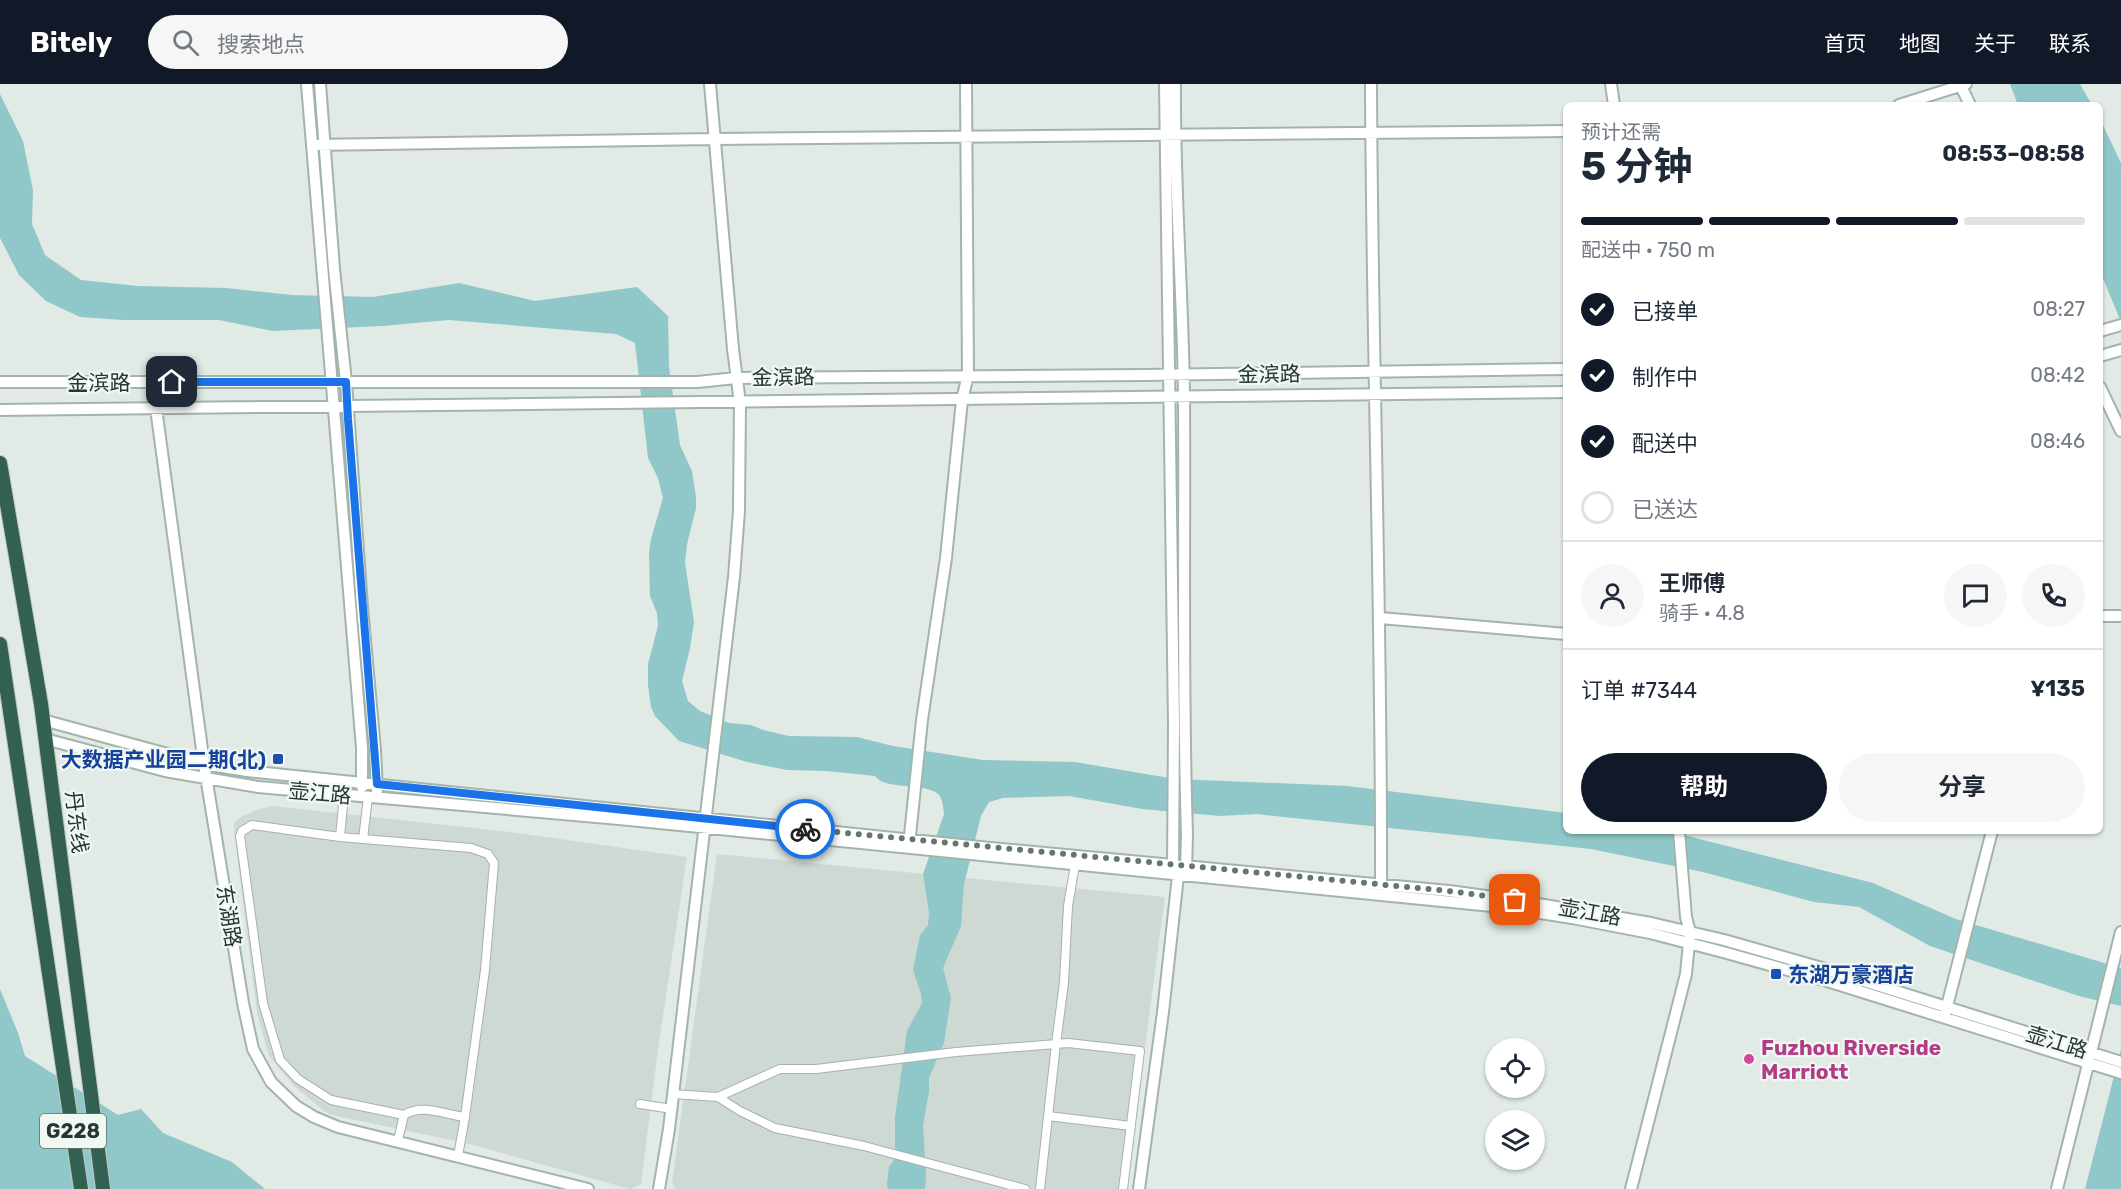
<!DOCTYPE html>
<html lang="zh">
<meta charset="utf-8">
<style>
:root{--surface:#fff;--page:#f6f6f7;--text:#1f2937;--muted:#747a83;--line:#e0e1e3;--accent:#111827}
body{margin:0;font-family:Rubik,"Noto Sans SC",sans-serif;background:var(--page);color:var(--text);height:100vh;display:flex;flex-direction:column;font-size:22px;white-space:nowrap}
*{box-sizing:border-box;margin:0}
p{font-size:20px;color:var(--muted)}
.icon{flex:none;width:33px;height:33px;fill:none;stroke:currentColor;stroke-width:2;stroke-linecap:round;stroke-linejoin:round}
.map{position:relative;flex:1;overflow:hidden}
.panel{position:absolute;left:1563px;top:18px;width:540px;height:732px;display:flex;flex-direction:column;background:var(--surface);border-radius:9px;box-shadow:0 2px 4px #0004}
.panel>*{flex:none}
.controls{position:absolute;left:1485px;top:954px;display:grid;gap:12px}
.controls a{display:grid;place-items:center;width:60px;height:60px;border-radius:50%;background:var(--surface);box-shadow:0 2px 4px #0004;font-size:30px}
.pin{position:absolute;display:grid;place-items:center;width:51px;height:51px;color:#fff;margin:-26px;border-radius:12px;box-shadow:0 3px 9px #0006}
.courier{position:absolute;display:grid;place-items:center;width:60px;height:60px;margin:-30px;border:4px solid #1a73e8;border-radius:50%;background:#fff;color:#222;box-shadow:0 2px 8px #0007}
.head em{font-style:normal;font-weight:700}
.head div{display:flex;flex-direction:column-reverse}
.head{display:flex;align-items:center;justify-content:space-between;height:102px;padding:0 18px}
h1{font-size:39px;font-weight:700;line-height:45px}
.bar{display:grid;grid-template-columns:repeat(4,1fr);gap:9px 6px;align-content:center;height:72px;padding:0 18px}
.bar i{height:8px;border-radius:4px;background:var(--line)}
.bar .on{background:var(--accent)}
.bar p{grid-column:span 4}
.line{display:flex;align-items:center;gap:15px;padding:0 18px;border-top:2px solid var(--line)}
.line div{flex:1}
.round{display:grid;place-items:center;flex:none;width:63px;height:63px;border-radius:32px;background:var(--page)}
ol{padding:0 18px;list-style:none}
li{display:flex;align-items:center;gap:18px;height:66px}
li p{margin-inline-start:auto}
li .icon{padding:6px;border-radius:50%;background:var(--accent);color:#fff;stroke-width:4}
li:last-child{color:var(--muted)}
li i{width:33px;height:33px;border:3px solid var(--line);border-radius:50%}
.action{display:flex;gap:12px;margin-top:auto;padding:12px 18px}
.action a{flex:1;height:69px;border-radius:36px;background:var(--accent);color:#fff;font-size:24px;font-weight:700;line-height:69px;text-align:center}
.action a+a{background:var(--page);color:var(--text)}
header{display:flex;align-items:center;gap:36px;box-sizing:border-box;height:84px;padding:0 30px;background:var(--accent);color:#fff}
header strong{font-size:28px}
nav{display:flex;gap:33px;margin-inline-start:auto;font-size:21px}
.search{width:420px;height:54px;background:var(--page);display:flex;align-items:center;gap:15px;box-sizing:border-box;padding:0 21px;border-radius:33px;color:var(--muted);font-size:22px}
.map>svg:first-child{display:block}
</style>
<header>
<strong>Bitely</strong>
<div class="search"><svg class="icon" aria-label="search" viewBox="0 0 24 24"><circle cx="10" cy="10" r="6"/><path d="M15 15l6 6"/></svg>搜索地点</div>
<nav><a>首页</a><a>地图</a><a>关于</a><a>联系</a></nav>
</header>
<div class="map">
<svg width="2121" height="1105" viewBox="0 0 2121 1105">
<rect width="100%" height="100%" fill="#e1eae5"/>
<path fill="#cfd9d3" d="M272,722L510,748L687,773L658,965L641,1100L630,1105L470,1060L332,1031L324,1027L294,1002L269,972L257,929L234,747V740L239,734L256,726Z
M717,770L1165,813L1126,1105H675L672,1099Z"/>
<path fill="#90c7c8" d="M2010,0H2080L2092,21H2018Z
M0,10L23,57L33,106L32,140L45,171L81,196L138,202L226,204L292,211L373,213L459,199L535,217L637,203L668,232L669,283L680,361L692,387L696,413V424L687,460L685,479L694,538L690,564L682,597L688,617L700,627L729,639L751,641L763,646L789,652L857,653L893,662L983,676L1075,678L1175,695L1347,702L1566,729V747H1668L1873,799L1956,835L2121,884V922L2079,912L1930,862L1859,823L1814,818L1703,788L1591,765L1256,730L1220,732L1142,725L1069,712L1003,714L989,718L981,732L964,800L961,842L943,884L951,914L944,959L929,994V1008L923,1041L926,1090L925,1105H888L887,1101L889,1082L893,1078L895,1065V1033L907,947L922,919L921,910L913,886L920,851L928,841L929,829L923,790L944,730C943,724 943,716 939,711C932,701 893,703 883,698C880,697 877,694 875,692L827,687L787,686L747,678L679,657L655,632L651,623L648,601V580L658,542L657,529L650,512L649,469L651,455L663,414L658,394L648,374L635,259L616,250L449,236L382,242L273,247L219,236H123L80,233L46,217L19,191L0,154Z
M2100,35L2121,79V238L2100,187Z
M0,905L18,949L25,972L118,1031L141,1025L163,1049L232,1078L265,1105H0Z
M2121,965V1105H2085Z"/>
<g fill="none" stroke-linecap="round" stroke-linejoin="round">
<g stroke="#a5b1ab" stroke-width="10">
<path id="street" d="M344,711L340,753L363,755L368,713
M340,753L252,741L242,747L240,752L263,919L280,976L298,995L331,1016L404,1031L398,1056
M363,755L471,764L488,770L494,779L485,886L465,1033C444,1031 423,1019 404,1031
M673,1010L718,1013L740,1027L775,1044L864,1062L1025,1105
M718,1013L780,985H816L956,968L1068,959L1140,967L1123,1105
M640,1020L672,1025
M1048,1032L1131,1042
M458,1072L465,1033
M1040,1105L1056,960L1064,898L1068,822L1075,781"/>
</g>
<g stroke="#a2b4ab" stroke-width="14">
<path id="secondary" d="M307,0L362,664V703
M320,0L334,185L346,298L362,523L375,666L377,707
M1165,0L1174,640L1173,786
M1175,0C1174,105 1183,209 1184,313C1185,459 1182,604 1187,750L1186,788
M1371,0C1372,269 1382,538 1381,807
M1611,0L1614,21
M1960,0L1970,21
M1899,21L1966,0
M313,61L715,55L1566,47
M2100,247L2121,241
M2100,272L2121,266
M0,298H697L736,294L1143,291L1566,285
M2100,303L2121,347
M156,324L204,680L243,919L253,965L271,998L296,1022L314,1033L338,1043L588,1105
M0,326L1566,308
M2100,532H2121
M1380,534L1566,550
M43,636L204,680L247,687L980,763L1449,807L1515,816L1651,839L1724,856L1829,886L2121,978
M45,655L165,687L258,703L619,735L1502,823L1572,834L1650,849L1723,868L1827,897L2121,989
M909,761L922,636L946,474L962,316L968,291L966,0
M1945,930L1992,747
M659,1105L669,1045L734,493L739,427L740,319L733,265L710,0
M1139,1105L1163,928L1178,792
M1631,1105L1686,890L1690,848L1686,833L1679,747
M2057,1105L2121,848"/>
</g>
<g stroke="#c2c7c5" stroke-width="16">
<path id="highway" d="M0,379L41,620L103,1105
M0,560L81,1105"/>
</g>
<use href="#street" stroke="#fff" stroke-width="8"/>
<use href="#secondary" stroke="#fff" stroke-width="10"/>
<use href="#highway" stroke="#336151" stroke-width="14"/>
</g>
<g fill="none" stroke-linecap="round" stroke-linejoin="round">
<path stroke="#66766f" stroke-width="6" stroke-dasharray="0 10.8" d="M805,745L1449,807L1515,816"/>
<path stroke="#1a73e8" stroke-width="8" d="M172,298H346L348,335L377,700L805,745"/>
</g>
<g fill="#1a4fb4" stroke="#f1f7f3" stroke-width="2">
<rect x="272" y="669" width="12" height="12" rx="3"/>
<rect x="1770" y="884" width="12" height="12" rx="3"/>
</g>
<circle fill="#d1479c" stroke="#f1f7f3" stroke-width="2" cx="1749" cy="975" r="6"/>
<g text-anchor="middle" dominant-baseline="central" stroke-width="4.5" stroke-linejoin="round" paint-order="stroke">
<rect fill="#f1f7f3" stroke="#62716a" stroke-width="1.5" x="40" y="1030" width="66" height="34" rx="4.5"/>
<g font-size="20" font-weight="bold" fill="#243830">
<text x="73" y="1047">G228</text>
</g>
<g font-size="21" fill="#243830" stroke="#f1f7f3">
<text transform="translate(1269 290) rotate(-1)">金滨路</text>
<text transform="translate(783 293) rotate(-1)">金滨路</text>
<text x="99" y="298">金滨路</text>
<text transform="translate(320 709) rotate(5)">壶江路</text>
<text transform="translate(77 738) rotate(83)">丹东线</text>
<text transform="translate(1590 828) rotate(10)">壶江路</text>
<text transform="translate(229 832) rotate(81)">东湖路</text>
<text transform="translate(2057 958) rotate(17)">壶江路</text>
</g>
<g font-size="21" font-weight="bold" fill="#164399" stroke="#f1f7f3" text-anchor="end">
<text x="266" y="675">大数据产业园二期(北)</text>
<text x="1788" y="890" text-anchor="start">东湖万豪酒店</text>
</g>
<g font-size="21" font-weight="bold" fill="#b23c85" stroke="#f1f7f3" text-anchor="start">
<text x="1761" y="963">Fuzhou Riverside<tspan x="1761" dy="24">Marriott</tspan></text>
</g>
</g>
</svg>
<div class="controls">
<a><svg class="icon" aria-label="locate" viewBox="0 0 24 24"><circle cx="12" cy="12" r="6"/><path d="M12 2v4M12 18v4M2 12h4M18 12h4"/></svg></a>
<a><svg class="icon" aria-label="layers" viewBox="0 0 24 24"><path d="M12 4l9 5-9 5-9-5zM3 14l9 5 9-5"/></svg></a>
</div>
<div class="pin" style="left:1515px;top:816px;background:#ea580c"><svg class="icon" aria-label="bag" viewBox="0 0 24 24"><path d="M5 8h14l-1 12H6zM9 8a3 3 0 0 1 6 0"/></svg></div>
<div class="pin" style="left:172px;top:298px;background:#1f2937"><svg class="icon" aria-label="home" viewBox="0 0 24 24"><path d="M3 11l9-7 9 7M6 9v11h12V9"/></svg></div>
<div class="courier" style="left:805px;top:745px"><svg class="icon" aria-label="bike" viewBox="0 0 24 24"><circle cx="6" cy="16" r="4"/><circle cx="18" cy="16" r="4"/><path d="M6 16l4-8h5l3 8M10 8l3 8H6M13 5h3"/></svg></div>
<section class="panel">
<div class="head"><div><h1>5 分钟</h1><p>预计还需</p></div><em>08:53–08:58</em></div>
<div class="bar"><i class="on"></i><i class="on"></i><i class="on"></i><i></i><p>配送中 · 750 m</p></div>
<ol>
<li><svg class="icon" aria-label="check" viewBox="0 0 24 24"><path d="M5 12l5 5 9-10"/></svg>已接单<p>08:27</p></li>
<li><svg class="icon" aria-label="check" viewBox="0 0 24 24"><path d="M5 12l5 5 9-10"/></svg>制作中<p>08:42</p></li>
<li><svg class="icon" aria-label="check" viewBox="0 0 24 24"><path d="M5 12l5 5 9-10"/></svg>配送中<p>08:46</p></li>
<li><i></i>已送达</li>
</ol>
<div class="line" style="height:108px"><a class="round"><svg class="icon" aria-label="person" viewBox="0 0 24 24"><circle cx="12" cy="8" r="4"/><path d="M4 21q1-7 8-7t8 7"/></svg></a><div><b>王师傅</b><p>骑手 · 4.8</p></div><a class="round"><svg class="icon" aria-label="chat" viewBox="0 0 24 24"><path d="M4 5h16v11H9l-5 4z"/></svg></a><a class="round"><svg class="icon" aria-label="phone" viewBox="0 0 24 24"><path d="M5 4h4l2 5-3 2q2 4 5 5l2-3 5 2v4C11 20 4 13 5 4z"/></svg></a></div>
<div class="line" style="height:78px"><div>订单 #7344</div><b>¥135</b></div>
<div class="action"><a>帮助</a><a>分享</a></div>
</section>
</div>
